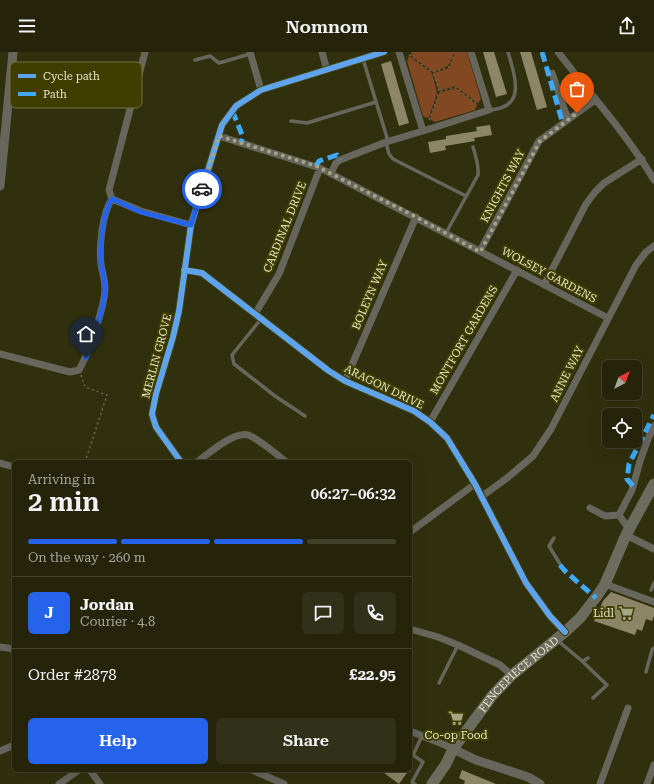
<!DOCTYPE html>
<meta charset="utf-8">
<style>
:root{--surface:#25240a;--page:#313018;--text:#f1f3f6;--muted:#a3a49c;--line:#42412b;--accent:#2563eb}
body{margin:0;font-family:"Roboto Serif",serif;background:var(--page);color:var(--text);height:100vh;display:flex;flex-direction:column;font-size:15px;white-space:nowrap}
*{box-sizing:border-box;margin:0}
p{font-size:13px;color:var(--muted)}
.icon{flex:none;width:22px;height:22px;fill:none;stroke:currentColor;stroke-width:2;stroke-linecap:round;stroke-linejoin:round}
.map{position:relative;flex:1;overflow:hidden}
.panel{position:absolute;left:12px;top:408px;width:400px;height:312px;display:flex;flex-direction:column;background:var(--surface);border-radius:6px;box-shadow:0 4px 16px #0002,0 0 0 1px var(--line)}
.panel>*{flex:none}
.needle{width:26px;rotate:41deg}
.fabs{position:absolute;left:602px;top:308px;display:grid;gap:8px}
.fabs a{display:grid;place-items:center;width:40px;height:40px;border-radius:6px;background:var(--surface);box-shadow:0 4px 16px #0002,0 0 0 1px var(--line);font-size:20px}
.pin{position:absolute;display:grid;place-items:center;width:34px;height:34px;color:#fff;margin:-41px -17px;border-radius:50% 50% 50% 0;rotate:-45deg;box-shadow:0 0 4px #0007}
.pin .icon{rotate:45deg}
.courier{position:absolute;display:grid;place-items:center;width:40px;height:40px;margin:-20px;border:3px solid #2563eb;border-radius:50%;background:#fff;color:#222;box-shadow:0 1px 5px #0007}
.head em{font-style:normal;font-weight:600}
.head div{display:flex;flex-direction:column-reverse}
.head{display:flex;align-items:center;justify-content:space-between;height:68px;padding:0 16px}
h1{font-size:26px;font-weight:600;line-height:30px}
.bar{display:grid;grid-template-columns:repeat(4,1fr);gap:6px 4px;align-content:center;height:48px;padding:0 16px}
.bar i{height:5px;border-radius:3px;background:var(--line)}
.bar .selected{background:var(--accent)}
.bar p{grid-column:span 4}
.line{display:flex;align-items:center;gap:10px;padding:0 16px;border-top:1px solid var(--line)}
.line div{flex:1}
.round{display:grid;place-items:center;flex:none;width:42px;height:42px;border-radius:6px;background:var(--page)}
.action{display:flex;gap:8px;margin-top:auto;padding:8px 16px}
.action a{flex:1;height:46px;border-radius:6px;background:var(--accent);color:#fff;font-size:16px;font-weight:600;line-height:46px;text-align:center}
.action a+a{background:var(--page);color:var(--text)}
header{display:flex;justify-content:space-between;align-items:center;height:52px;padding:0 16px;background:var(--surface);font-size:18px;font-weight:600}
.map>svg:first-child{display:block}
</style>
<header><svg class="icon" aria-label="menu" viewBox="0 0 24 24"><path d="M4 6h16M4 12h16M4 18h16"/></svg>Nomnom<svg class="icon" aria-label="share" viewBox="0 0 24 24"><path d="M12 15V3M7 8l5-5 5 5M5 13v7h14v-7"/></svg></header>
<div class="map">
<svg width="654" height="732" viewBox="0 0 654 732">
<rect width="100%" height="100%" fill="#31300e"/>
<path fill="#824822" d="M412,0H454L448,14L433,20L410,3Z
M455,0H467L481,47L479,50L477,51L455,34L439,39L433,21L449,16Z
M409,4L432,21L437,41L429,65L427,66L423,64L407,9Z
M456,36L476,52L477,53L475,58L435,70L431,68L430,66L439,41Z"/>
<path fill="#8c8567" d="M483,0H494L507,42L496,45Z
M520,0H531L547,55L537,58Z
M391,9L409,71L399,74L381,12Z
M490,73L492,83L474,86L475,89L445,94L446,98L430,101L428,90L446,87V84L477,79L476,75Z
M611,540L654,556V564L652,569L646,567L642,579L637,577L635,583L594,569L603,549Z
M380,718H409L399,732Z
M462,718L496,732H464L465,729L459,726Z"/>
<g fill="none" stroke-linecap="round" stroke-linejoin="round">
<path stroke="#67665a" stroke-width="1.5" stroke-dasharray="2 3" stroke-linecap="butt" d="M454,0L449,15L433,20L439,40L455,35L478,53
M409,3L432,20
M429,68L439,40
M81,323L85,335L107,343L85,410"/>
<path stroke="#67665c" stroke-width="3.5" d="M363,7L388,89
M195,8L210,4L219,11L250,2
M489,58C527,56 515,25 508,0
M291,69L307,71L376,50
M386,90L389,102L393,107L466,144
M446,181L478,123C479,113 476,105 473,95
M261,267L232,303L234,312L243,319L275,344L305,364
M554,486L549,494L560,512
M651,538L654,531
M557,588L582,609H583L588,606
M582,609L607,633L593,646
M646,620L652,598L654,596
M439,631L458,593
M415,732L412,730L423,710L413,703L422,684"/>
<path stroke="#67665c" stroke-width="7" d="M145,0L109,138L112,147L141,159L191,173
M250,0L261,38
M322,0L327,18
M399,0L423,79L489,58L471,0
M558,0C590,42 627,82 654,128
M552,21L568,68
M219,84L320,116L608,266
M331,121L336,111L340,108L386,90L423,79
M480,199L539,89L595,48
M184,218L202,221L329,319L345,329L414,359L430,370L447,386L475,432L526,531L550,564L565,580
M544,233L586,152L595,140L604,131L642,107
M255,262L279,222L320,116
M0,302L70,320L79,318C88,302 105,254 105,236C105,228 102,220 101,212C99,195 102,161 112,147
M345,329L416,165
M430,370L517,218
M181,410L156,375L152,362L156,342L173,285L179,259L191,173L222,73L236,54L261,38L384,0
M197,410C208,402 234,379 248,383C257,386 278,403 286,410
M0,411L14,415
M481,445L507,426L533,404L551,377L636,213L646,200L654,194
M590,456L605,464L619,463L626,473L631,475
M619,463L632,438L640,409L648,387L654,374
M410,480L475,432
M626,483L654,497
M605,532L654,550
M410,577L438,585L458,593L500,613L512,623
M0,595L14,597
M410,679L445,693L453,697
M0,699L14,693
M90,718L100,732
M252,718L284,732
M59,732L79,718
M600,732L628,656
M647,732L654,713"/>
<path stroke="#67665c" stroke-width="9" d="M0,134L13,0
M453,697L476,708L528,725L540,732"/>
<path stroke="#6c6c5e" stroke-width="11" id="s1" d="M432,732L446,712L453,697L492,644L512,623L565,580L580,566L597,544L605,532L626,483L654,432"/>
<path stroke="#3fa9f5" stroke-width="5" stroke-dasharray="10 5" stroke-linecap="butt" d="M542,0L563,72
M231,60L234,63L243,85L241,91
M316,114L319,109L337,103L340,108
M633,434L627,427L629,412L654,363
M560,513L565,519L596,546"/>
<g stroke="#3f3e00" stroke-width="8">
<path id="cycleway" d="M184,218L202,221L329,319L345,329L414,359L430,370L447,386L475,432L526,531L550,564L565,580
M181,410L156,375L152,362L156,342L173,285L179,259L191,173L222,73L236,54L261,38L384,0"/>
</g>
<use href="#cycleway" stroke="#60a3ed" stroke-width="6"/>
</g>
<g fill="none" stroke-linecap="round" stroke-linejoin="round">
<path stroke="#a6a687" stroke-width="4" stroke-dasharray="0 7.2" d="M202,137L219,84L316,114L416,165L480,200L540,89L577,61"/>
<path stroke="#2563eb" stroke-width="5" d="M86,306C92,287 105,256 105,237C105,228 102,219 101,210C100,193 102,161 112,147L141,160L191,173L202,137"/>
</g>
<defs>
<g id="supermarket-bare" transform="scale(1.2)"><path d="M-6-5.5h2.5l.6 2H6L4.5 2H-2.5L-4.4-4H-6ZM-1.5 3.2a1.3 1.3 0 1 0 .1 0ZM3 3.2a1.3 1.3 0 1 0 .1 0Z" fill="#a6a687" stroke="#3f3e00" stroke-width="2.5" paint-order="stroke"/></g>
</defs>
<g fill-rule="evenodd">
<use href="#supermarket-bare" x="626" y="561"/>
<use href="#supermarket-bare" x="456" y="666"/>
</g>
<g text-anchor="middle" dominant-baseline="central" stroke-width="4" stroke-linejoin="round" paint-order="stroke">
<g font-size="11" fill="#e5e6c8" stroke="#3f3e00">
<text transform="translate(503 134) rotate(-62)">KNIGHTS WAY</text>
<text transform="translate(285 175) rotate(-68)">CARDINAL DRIVE</text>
<text transform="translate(549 223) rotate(28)">WOLSEY GARDENS</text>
<text transform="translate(370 243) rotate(-67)">BOLEYN WAY</text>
<text transform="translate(464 288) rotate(-60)">MONTFORT GARDENS</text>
<text transform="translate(157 304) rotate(-75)">MERLIN GROVE</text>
<text transform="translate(567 322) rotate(-63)">ANNE WAY</text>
<text transform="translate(384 335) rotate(26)">ARAGON DRIVE</text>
<text stroke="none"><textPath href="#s1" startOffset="141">FENCEPIECE ROAD</textPath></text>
</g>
<g font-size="11" fill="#e5e6c8" stroke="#3f3e00" text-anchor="end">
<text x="614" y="561">Lidl</text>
<text x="456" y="683" text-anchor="middle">Co-op Food</text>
</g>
</g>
<rect x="10" y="10" width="132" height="46" rx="6" fill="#3f3e00" stroke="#71703c" stroke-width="1"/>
<rect x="18" y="22" width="18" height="4" fill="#60a3ed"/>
<rect x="18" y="40" width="18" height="4" fill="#3fa9f5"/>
<g font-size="11" fill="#e5e6c8">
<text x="43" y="28">Cycle path</text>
<text x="43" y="46">Path</text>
</g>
</svg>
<div class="fabs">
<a><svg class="needle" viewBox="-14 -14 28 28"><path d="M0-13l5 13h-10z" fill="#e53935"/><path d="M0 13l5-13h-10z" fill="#a3a49c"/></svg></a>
<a><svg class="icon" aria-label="locate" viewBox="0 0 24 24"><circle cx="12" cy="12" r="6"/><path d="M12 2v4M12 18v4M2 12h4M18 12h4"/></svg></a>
</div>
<div class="pin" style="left:577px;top:61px;background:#ea580c"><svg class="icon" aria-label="bag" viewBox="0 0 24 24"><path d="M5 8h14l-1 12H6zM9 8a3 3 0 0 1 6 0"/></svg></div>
<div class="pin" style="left:86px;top:306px;background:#1f2937"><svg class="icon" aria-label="home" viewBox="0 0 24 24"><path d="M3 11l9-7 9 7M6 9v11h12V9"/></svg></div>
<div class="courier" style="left:202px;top:137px"><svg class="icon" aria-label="car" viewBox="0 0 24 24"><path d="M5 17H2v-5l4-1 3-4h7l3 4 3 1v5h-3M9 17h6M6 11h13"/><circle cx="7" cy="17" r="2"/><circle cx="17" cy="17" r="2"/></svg></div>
<section class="panel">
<div class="head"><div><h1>2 min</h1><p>Arriving in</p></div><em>06:27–06:32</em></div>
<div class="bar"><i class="selected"></i><i class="selected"></i><i class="selected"></i><i></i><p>On the way · 260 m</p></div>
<div class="line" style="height:72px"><b class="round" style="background:var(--accent);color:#fff">J</b><div><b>Jordan</b><p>Courier · 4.8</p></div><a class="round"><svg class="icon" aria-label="chat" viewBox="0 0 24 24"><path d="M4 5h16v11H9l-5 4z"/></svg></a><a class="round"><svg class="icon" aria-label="phone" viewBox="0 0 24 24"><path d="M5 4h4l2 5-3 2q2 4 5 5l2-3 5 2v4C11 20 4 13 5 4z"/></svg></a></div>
<div class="line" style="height:52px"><div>Order #2878</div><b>£22.95</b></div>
<div class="action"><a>Help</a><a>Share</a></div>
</section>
</div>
